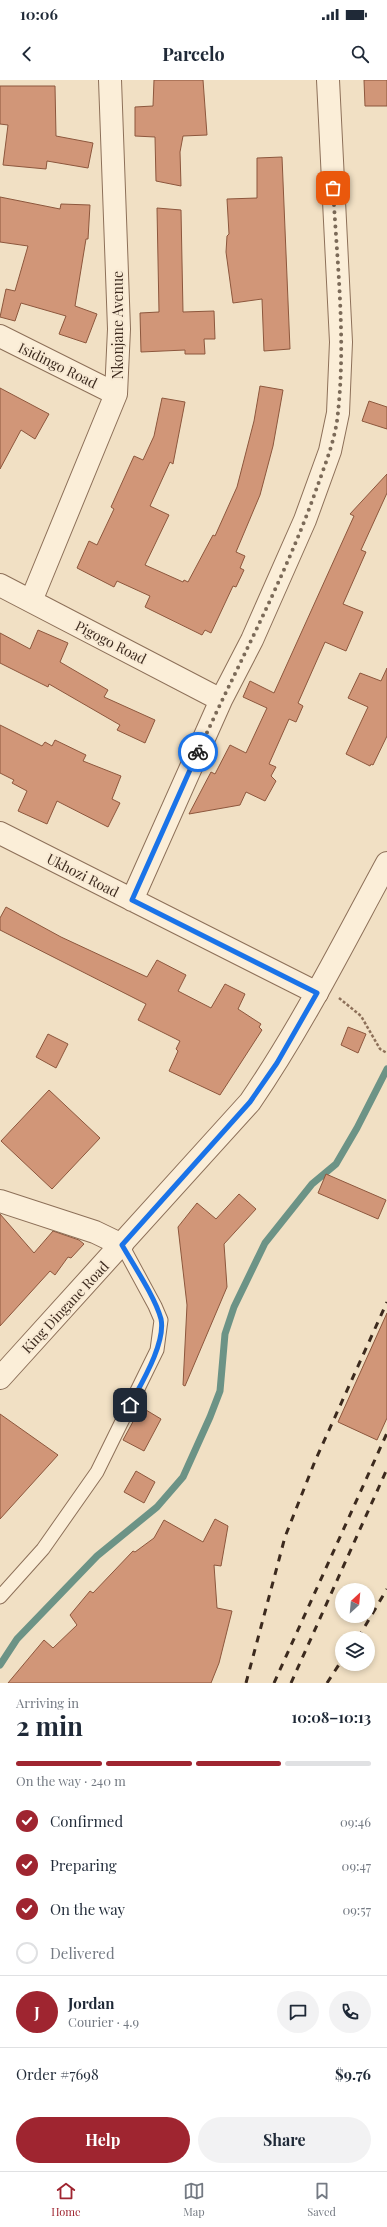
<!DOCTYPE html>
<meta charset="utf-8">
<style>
:root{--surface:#fff;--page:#f2f2f3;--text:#1f2937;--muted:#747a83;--line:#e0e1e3;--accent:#9f2530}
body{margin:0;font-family:"Playfair Display",serif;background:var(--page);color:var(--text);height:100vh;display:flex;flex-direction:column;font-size:15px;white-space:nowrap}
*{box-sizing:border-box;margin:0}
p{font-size:13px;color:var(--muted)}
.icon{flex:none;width:22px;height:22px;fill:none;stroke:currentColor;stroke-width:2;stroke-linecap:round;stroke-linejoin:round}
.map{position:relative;height:1603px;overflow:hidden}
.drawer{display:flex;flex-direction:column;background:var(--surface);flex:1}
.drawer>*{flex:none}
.needle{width:26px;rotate:26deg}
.buttons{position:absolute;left:335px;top:1503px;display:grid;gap:8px}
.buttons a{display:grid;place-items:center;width:40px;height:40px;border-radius:50%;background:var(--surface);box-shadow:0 2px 6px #0003;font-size:20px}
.pin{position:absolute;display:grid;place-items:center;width:34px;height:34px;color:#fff;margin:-17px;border-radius:8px;box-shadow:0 2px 6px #0006}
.courier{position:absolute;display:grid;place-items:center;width:40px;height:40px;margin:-20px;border:3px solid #1a73e8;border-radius:50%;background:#fff;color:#222;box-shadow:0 1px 5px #0007}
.head em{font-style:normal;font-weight:700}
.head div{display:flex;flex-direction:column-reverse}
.head{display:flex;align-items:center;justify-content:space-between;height:68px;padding:0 16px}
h1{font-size:26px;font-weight:700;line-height:30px}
.bar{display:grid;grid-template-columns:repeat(4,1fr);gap:6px 4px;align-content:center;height:48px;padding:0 16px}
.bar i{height:5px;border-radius:3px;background:var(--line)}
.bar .selected{background:var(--accent)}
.bar p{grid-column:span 4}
.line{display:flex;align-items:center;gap:10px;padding:0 16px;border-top:1px solid var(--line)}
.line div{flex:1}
.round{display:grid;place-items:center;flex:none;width:42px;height:42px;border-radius:21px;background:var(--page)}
ol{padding:0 16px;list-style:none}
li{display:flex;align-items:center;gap:12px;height:44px}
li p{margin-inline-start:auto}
li .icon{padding:4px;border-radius:50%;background:var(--accent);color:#fff;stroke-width:4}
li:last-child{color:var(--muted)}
li i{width:22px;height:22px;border:2px solid var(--line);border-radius:50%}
.action{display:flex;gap:8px;margin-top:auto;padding:8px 16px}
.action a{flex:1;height:46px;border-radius:24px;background:var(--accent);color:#fff;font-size:16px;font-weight:700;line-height:46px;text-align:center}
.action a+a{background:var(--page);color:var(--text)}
.status{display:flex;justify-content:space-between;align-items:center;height:28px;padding:0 20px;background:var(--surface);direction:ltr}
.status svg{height:11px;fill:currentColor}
header{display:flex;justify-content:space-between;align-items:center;height:52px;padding:0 16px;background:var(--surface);font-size:18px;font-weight:700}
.dock{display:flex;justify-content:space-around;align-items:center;height:56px;border-top:1px solid var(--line);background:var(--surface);font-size:11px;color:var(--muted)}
.dock a{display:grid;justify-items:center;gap:2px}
.dock .selected{color:var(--accent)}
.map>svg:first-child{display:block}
</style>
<div class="status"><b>10:06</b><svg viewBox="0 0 49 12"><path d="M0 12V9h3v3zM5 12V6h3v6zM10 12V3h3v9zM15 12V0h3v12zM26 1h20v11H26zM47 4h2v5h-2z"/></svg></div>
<header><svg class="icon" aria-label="back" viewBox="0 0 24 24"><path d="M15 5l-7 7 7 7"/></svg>Parcelo<svg class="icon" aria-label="search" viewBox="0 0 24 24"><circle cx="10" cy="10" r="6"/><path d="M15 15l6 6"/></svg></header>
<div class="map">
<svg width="387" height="1603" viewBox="0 0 387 1603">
<rect width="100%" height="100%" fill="#f1e0c4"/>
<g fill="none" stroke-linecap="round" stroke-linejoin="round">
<path stroke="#6c9386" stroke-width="7" d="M0,1585L17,1559L97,1476L157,1427L183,1397L210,1337L220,1311L225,1254L234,1227L265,1163L312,1104L336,1084L357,1048L387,989"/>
</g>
<path fill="#d19678" stroke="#8d573d" d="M154,0H203L207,55L183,56L180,72L181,106L156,101L155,57L135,56V27L153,26Z
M364,0H387V26H365Z
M0,6H55L56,56L93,63L88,88L47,81L46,89L3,85L8,45L0,44Z
M282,77L290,269L264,271L262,219L233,223L226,172L227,156L229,154L227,119L257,118V78Z
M0,117L60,129L61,124L90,125L88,159H86L75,226L97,234L86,263L59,254L66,236L21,223L15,241L0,237L6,209L15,211L28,166L0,162Z
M157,128L181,130L183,232L214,231L215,259H204L205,274H185V270L141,272L140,233L159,232Z
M260,306L283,310L273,366L260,415L236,472L245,476L240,488L244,490L236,507L233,506L211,553L205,550L202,555L145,527L150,516L117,501L114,507L77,488L89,461L97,465L114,429L111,427L134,376L143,380L154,356L162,318L185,322L173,384L170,382L150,426L169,435L145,485L183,502L184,500L188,502L213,455L215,456L237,407L254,341Z
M0,308L49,334L35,359L21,350L0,389Z
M369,321L387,327V349L362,341Z
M387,394V413L361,470L366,472L343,524L363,532L346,571L325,562L298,623L303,626L296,642L289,639L269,684L276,687L271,696L276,701L265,721L246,712L240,725L189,734L211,692L215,694L230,665L246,673L267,628L243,617L250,601L274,613L354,436L350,434Z
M38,550L68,563L60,582L108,610L104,617L155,640L145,663L117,650L120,645L49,604L48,607L0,583V553L30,569Z
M387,588V656L373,685L371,684L370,686L346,674L368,627L348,618L360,593L381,601Z
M0,645L42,666L45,662L52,666L55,660L86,675L83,681L121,696L112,719L120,723L108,747L57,721L47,744L18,731L27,711L12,703L14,700L0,693Z
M6,827L61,857L147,897L157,880L186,895L178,911L211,928L225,904L245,914L238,929L261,944L259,947L262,950L220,1015L169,991L178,971L176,969L180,961L138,940L146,924L0,850V838Z
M348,947L366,954L358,973L341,965Z
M48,954L68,964L56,988L36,977Z
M49,1010L100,1058L52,1109L1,1061Z
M326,1094L386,1120L378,1139L318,1113Z
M239,1114L256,1129L224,1164L227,1207L185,1306L183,1305L187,1225L178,1147L197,1123L216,1139Z
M0,1134L34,1173L53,1151L79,1160L84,1164L71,1178L68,1177L55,1195L50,1191L0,1246Z
M387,1233V1338L377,1360L338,1342Z
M141,1327L161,1339L144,1371L123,1360Z
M0,1334L58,1375L0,1439Z
M136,1391L155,1402L144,1423L124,1412Z
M215,1439L228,1446L221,1486L214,1485L217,1528L232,1531L219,1583L211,1603H8L44,1560L53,1568L77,1545L70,1535L90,1511L93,1513L133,1471L135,1472L154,1458L164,1440L203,1462Z"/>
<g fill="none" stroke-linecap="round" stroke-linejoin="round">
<g stroke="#8d7059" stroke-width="15">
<path id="service" d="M0,1517L43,1469L97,1392L157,1270L161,1240L155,1226L122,1165"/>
</g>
<g stroke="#8d7059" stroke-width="24">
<path id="minor" d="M0,256L116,314
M0,505L221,620
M31,521L116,314L119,249L110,0
M0,753L317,913
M132,820L221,620L252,560L305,440L330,371L338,333L341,262L328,0
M0,1121L95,1152L122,1165"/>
</g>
<g stroke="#8d7059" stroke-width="24">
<path id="tertiary" d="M0,1298L250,1022C302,946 343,864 387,783"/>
</g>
<path stroke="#8d7059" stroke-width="2.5" stroke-dasharray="3 2" stroke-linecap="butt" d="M339,918L361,936L380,969L387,973"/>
<use href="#service" stroke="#fbeed8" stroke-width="13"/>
<use href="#minor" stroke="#fbeed8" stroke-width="22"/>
<use href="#tertiary" stroke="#fbeed8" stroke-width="22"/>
<path stroke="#3c2a1e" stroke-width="3" stroke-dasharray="7 7" stroke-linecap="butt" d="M358,1558L387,1509
M246,1603L285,1457L315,1381L387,1222
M274,1603L387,1353
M291,1603L387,1389
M327,1603L342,1580"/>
</g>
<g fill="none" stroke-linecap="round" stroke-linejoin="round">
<path stroke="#7b6a58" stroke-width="4" stroke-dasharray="0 7.2" d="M198,672C237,586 283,502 315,413C324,387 336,359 338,332C346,258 337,182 333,108"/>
<path stroke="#1a73e8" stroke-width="5" d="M130,1325C141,1304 166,1263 161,1239C155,1217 134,1186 122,1165L250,1022L277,983L317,913L132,820L198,672"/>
</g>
<g text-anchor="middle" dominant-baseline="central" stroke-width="4" stroke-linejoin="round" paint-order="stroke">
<g font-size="14" fill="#3c2a1e" stroke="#f8ead4">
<text transform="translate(117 245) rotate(-90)">Nkonjane Avenue</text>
<text transform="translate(58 285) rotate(26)">Isidingo Road</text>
<text transform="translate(111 562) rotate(27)">Pigogo Road</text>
<text transform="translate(83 795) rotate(27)">Ukhozi Road</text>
<text transform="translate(65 1227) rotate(-47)">King Dingane Road</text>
</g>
</g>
</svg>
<div class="buttons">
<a><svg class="needle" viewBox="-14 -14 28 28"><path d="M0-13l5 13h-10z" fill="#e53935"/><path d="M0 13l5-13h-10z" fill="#747a83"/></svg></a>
<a><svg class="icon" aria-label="layers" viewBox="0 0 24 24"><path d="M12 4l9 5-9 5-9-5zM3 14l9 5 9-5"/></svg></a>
</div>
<div class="pin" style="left:333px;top:108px;background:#ea580c"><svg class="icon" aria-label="bag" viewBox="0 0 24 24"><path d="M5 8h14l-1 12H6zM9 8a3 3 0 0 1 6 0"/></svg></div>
<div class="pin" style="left:130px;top:1325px;background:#1f2937"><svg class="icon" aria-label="home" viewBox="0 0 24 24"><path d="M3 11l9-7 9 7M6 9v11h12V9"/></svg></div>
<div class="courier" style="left:198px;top:672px"><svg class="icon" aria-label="bike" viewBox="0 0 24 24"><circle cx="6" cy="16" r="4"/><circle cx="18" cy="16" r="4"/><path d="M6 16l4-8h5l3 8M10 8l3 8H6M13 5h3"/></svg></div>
</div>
<section class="drawer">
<div class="head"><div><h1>2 min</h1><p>Arriving in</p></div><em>10:08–10:13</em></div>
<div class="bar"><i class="selected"></i><i class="selected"></i><i class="selected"></i><i></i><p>On the way · 240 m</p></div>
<ol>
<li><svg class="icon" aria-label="check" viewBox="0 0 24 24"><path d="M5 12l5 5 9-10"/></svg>Confirmed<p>09:46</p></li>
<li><svg class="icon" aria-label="check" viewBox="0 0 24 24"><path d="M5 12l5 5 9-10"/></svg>Preparing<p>09:47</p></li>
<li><svg class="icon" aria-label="check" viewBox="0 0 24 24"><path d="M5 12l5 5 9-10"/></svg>On the way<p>09:57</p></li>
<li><i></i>Delivered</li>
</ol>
<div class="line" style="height:72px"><b class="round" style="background:var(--accent);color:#fff">J</b><div><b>Jordan</b><p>Courier · 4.9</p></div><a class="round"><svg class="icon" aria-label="chat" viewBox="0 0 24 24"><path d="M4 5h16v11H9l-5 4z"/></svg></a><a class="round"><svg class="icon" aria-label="phone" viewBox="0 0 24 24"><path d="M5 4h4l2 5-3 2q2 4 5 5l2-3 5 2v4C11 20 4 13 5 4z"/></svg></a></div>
<div class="line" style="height:52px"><div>Order #7698</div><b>$9.76</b></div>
<div class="action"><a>Help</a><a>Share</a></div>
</section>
<nav class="dock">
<a class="selected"><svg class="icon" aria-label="home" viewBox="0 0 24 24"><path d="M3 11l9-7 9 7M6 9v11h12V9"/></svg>Home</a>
<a><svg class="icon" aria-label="map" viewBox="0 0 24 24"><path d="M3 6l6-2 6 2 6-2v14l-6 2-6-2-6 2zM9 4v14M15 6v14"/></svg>Map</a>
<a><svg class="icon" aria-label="saved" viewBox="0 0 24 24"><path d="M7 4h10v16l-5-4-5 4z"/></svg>Saved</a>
</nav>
